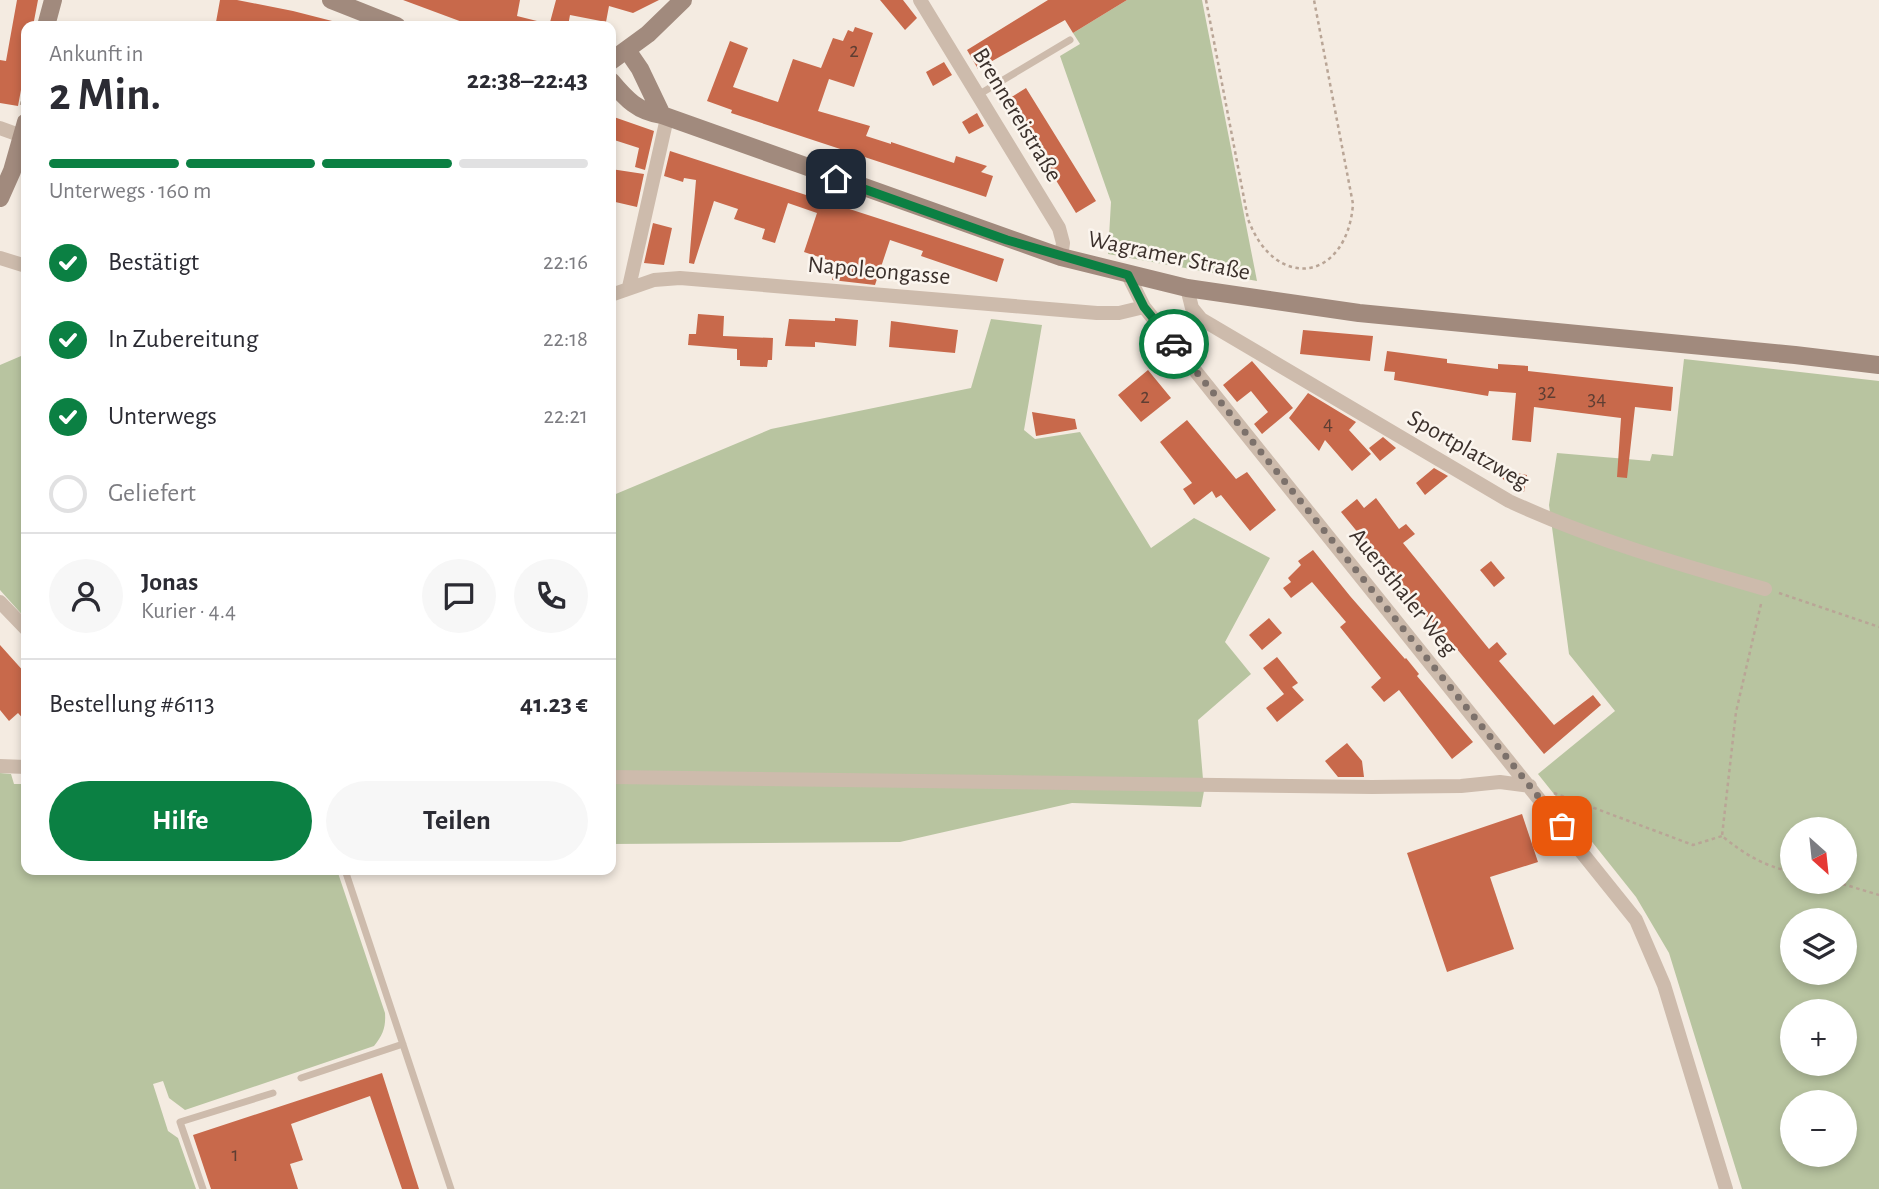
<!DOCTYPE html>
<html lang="de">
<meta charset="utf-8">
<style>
:root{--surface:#fff;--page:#f7f7f7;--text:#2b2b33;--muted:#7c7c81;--line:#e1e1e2;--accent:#0b8043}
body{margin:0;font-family:"Alegreya Sans",sans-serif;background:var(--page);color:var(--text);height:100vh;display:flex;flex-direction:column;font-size:26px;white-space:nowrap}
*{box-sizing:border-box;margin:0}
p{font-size:23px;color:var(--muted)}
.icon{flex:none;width:38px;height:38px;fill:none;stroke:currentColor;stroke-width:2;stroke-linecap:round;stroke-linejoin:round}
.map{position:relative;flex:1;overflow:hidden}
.panel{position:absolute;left:21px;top:21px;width:595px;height:854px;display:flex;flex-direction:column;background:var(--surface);border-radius:14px;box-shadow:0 4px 10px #0003}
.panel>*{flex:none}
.needle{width:46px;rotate:153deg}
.fabs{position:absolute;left:1780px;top:817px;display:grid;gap:14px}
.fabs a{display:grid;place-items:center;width:77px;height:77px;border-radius:50%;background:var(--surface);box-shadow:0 4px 10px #0003;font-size:35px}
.pin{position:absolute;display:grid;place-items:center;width:60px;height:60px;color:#fff;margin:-30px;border-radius:14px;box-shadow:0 4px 10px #0006}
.courier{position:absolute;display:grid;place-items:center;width:70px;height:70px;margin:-35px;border:5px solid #0b8043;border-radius:50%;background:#fff;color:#222;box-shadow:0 2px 9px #0007}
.head em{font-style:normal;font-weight:600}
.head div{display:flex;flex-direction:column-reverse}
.head{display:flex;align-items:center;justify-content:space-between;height:119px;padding:0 28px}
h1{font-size:46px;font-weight:600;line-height:52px}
.bar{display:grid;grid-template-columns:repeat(4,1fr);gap:10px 7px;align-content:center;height:84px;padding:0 28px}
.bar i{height:9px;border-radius:5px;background:var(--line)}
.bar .selected{background:var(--accent)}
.bar p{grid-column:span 4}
.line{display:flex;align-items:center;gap:18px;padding:0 28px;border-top:2px solid var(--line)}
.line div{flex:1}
.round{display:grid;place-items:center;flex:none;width:74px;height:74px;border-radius:37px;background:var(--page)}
ol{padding:0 28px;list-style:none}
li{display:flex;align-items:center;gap:21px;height:77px}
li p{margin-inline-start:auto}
li .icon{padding:7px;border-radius:50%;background:var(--accent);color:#fff;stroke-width:4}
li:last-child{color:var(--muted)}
li i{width:38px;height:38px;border:4px solid var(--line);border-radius:50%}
.cta{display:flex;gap:14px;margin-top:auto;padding:14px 28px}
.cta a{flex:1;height:80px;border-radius:42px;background:var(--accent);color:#fff;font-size:28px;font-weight:600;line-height:80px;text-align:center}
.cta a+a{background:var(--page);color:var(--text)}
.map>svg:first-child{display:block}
</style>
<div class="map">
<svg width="1879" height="1189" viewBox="0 0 1879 1189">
<rect width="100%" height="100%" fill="#f4ebe1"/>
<path fill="#b8c4a0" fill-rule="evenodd" d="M1127,0H1202L1257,281L1108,254L1111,202L1060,56L1080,44L1073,33Z
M991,319L1042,325L1024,430L1035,439L1080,432L1151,548L1194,518L1270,558L1225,642L1251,674L1198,720L1204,791L1201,807L1072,803L900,842L611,844V496L771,429L971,388Z
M21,356H26V619L0,590V365Z
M1684,359L1879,381V1189H1742L1669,953L1636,897L1538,774L1615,711L1569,654L1549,505L1557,453L1650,461L1652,454L1673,456ZM1792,830H1844V882H1792ZM1792,920H1844V973H1792ZM1792,1012H1844V1064H1792ZM1792,1102H1844V1155H1792Z
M0,773L11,774L14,784H26V870H337L385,1013C386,1027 383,1035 374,1046L185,1110L169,1098L163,1081L153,1084L168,1131L178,1138L196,1189H0Z"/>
<path fill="#c8694b" d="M17,0H38L33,26H26V63L18,106L0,103V60L6,61Z
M220,0H237L293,11L336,22L335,26H240L216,22Z
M403,0H520L517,16L541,22V26H473Z
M556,0H659L633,13L609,6L606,22L570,15L568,26H549Z
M880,0H903L917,18L905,30Z
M1048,0H1127L1073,33L1065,20L978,69L967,50Z
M855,27L873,33L854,87L829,79L818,111L870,126L866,136L891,144V142L954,163L956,156L987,166L981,172L993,176L986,197L731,113L732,110L707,101L730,41L748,48L733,87L778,102L793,59L821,68L833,38L843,41L848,30L853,32Z
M944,62L952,75L933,86L926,72Z
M1026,88L1096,201L1076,213L1007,100Z
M977,113L984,126L969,134L962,122Z
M611,116L654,131L645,170L635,167L639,148L611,139Z
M670,151L1004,259L997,282L921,256L923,251L890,240L875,285L832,280L837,263L804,252L817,213L788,203L775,243L762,239L765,229L734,219L738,209L714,201L694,264L689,263L696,180L684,178L683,182L664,176Z
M611,169L644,174L637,207L611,201Z
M653,223L672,228L664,265L644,263Z
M698,314L724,316L723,336L773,338L772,360H768L767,367L740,366V360H737V349L688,345L689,334H696Z
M835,318L858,320L856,346L815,342V347L785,346L789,319L835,321Z
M891,321L958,330L955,353L889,347Z
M1303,330L1373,336L1370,361L1300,354Z
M1387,351L1447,359V363L1498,369V364L1528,366V371L1673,387L1671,411L1635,407L1627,478L1617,477L1621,418L1534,407L1531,442L1512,440L1516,393L1489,391L1488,396L1394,380L1395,372L1384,371Z
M1252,361L1293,408L1262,434L1254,424L1268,412L1251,391L1237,402L1223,385Z
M1148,370L1171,398L1141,422L1118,395Z
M1308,393L1356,422L1349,430L1371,454L1352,471L1325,440L1319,451L1289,418Z
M1032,412L1075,419L1077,429L1036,436Z
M1187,420L1236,479L1247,472L1276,510L1250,531L1221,495L1216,498L1212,491L1194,505L1183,489L1192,483L1160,442Z
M1383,437L1396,448L1380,461L1369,448Z
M1434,468L1448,476L1425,495L1416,483Z
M1486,468L1527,475L1524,492L1515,487Z
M1376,498L1399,529L1406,524L1415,534L1403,543L1489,649L1497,642L1507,654L1499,661L1554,725L1593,695L1601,705L1544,754L1447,637H1433L1426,628L1432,623L1341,512L1357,499L1364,508Z
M1313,550L1350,596L1405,659L1406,658L1419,674L1417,676L1473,742L1452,759L1399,690L1384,702L1371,687L1381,678L1340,627L1346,622L1312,582L1291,598L1283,588L1291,582L1288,578L1301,565L1298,561Z
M1491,561L1505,578L1494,587L1480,570Z
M1269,618L1282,633L1262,650L1249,635Z
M0,645L26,674V722L18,713L9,721L0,710Z
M1277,657L1298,683L1292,687L1304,700L1277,722L1266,708L1284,694L1263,668Z
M1347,743L1362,761L1364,777H1338L1325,761Z
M1522,814L1538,862L1490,877L1514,949L1447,972L1407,853Z
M382,1073L419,1189H402L370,1096L291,1124L303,1160L290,1164L298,1189H211L193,1135Z"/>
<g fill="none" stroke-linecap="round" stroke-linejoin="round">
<path stroke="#b9a596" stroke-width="2.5" stroke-dasharray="3.5 3.5" stroke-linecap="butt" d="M1206,0L1248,219C1275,292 1347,282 1353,204L1314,0
M21,105L26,79
M1779,593L1879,627
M1761,604L1736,712L1722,836C1744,854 1764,866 1792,872
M1554,793L1693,845L1722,836
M1836,882L1879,895"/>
<path stroke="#cdbbac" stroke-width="7" d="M978,95L1070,40
M345,870L451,1189
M301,1078L403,1044
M203,1189L180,1122L273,1093"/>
<path stroke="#cdbbac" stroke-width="14" d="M920,0L1059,228L1063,243L1061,257
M0,128L22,136
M0,258L26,266
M1128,275L1144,307L1636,920L1664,985L1726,1189
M629,287L667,118
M1187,288L1192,308L1201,319L1509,501C1591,539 1678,564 1765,589
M611,295L654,280L680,278L1097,313H1119L1144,307
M0,602L26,629
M0,766L26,767
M611,777L1372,787L1461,786L1500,782L1530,786"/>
<path stroke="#a18a7d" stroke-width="18" d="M331,0L397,26
M46,26L53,0
M627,50L640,69L662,115
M611,61L648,34L683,0
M611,81C626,99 638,112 662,115L1061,257L1187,288L1359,313L1795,355L1879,365
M0,198L12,171L26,122"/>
</g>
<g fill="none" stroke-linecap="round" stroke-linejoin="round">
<path stroke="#7c716b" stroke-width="7" stroke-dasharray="0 12.6" d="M1174,344L1562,826"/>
<path stroke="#0b8043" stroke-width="9" d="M836,179L1007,240L1128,275L1144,307L1174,344"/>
</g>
<g text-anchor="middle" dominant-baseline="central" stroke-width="5" stroke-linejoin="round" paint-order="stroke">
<g font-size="21" fill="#5e3e33">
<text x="854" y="50">2</text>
<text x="1547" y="391">32</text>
<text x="1145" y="396">2</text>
<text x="1597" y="398">34</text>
<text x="1328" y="423">4</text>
<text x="235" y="1154">1</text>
</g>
<g font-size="24" fill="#3b302b" stroke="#fbf5ee">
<text transform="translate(1017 115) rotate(59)">Brennereistraße</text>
<text transform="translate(1169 256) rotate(12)">Wagramer Straße</text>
<text transform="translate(879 271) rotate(5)">Napoleongasse</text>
<text transform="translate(1468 450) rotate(30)">Sportplatzweg</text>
<text transform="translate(1403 592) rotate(51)">Auersthaler Weg</text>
</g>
</g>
</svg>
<div class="fabs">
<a><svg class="needle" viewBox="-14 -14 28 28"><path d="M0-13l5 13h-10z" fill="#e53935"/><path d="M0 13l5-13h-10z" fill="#7c7c81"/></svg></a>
<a><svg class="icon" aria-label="layers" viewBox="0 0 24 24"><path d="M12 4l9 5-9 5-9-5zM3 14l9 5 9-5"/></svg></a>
<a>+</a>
<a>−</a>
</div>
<div class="pin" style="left:1562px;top:826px;background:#ea580c"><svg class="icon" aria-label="bag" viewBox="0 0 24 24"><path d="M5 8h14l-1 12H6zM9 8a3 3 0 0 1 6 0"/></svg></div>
<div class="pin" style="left:836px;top:179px;background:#1f2937"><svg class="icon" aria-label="home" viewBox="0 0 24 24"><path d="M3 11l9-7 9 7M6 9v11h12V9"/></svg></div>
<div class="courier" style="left:1174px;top:344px"><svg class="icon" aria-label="car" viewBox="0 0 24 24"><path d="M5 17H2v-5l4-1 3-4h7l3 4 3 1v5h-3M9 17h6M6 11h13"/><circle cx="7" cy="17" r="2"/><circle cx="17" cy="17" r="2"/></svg></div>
<section class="panel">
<div class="head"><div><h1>2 Min.</h1><p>Ankunft in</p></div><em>22:38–22:43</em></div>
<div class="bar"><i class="selected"></i><i class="selected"></i><i class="selected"></i><i></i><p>Unterwegs · 160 m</p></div>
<ol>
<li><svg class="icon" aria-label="check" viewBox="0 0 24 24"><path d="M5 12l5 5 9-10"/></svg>Bestätigt<p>22:16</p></li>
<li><svg class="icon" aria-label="check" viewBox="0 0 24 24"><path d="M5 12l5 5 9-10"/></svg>In Zubereitung<p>22:18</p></li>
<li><svg class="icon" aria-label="check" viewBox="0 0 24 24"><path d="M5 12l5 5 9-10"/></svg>Unterwegs<p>22:21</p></li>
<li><i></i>Geliefert</li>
</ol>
<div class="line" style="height:126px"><a class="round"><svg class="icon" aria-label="person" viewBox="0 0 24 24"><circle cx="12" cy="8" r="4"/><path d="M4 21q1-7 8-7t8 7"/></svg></a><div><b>Jonas</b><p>Kurier · 4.4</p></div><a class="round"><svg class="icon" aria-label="chat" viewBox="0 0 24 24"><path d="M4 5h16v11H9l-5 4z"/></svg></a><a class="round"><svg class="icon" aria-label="phone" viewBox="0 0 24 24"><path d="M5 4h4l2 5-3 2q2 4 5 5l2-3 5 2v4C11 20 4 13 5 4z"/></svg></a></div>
<div class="line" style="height:91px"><div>Bestellung #6113</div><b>41.23 €</b></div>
<div class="cta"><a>Hilfe</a><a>Teilen</a></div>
</section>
</div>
